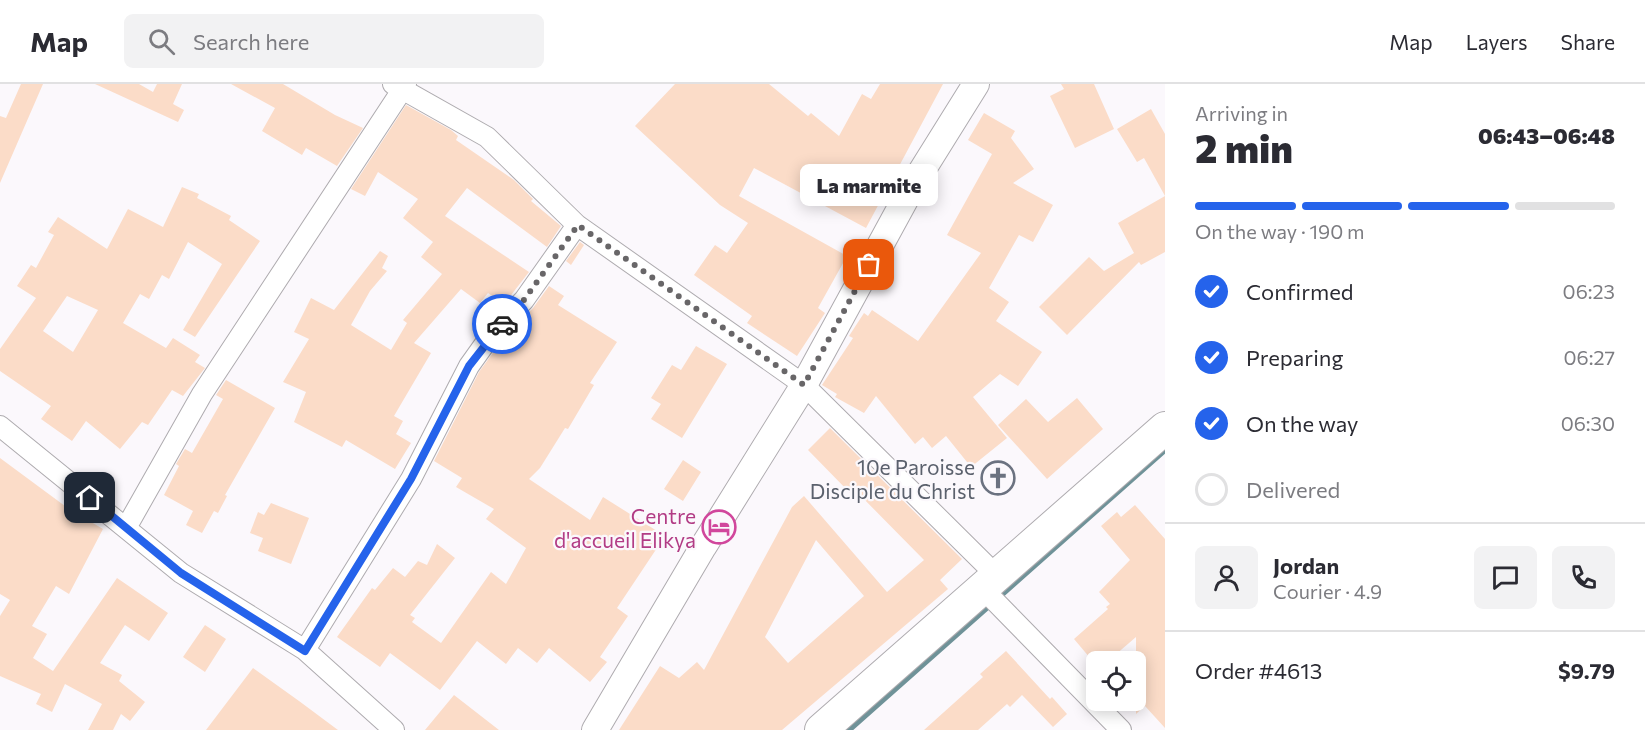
<!DOCTYPE html>
<meta charset="utf-8">
<style>
:root{--surface:#fff;--page:#f2f2f3;--text:#2b2b33;--muted:#7c7c81;--line:#e1e1e2;--accent:#2563eb}
body{margin:0;font-family:Commissioner,sans-serif;background:var(--page);color:var(--text);height:100vh;display:flex;flex-direction:column;font-size:22px;white-space:nowrap}
*{box-sizing:border-box;margin:0}
p{font-size:20px;color:var(--muted)}
.icon{flex:none;width:33px;height:33px;fill:none;stroke:currentColor;stroke-width:2;stroke-linecap:round;stroke-linejoin:round}
.map{position:relative;flex:1;overflow:hidden}
.drawer{display:flex;flex-direction:column;background:var(--surface);width:480px}
.drawer>*{flex:none}
.fabs{position:absolute;left:1086px;top:567px;display:grid;gap:12px}
.fabs a{display:grid;place-items:center;width:60px;height:60px;border-radius:9px;background:var(--surface);box-shadow:0 3px 15px #0003;font-size:30px}
.pin{position:absolute;display:grid;place-items:center;width:51px;height:51px;color:#fff;margin:-26px;border-radius:12px;box-shadow:0 3px 9px #0006}
.courier{position:absolute;display:grid;place-items:center;width:60px;height:60px;margin:-30px;border:4px solid #2563eb;border-radius:50%;background:#fff;color:#222;box-shadow:0 2px 8px #0007}
.bubble{position:absolute;height:42px;border-radius:9px;background:var(--surface);box-shadow:0 3px 15px #0003;font-size:20px;font-weight:800;line-height:42px;text-align:center}
.overview em{font-style:normal;font-weight:800}
.overview div{display:flex;flex-direction:column-reverse}
.overview{display:flex;align-items:center;justify-content:space-between;height:102px;padding:0 30px}
h1{font-size:39px;font-weight:800;line-height:45px}
.bar{display:grid;grid-template-columns:repeat(4,1fr);gap:9px 6px;align-content:center;height:72px;padding:0 30px}
.bar i{height:8px;border-radius:4px;background:var(--line)}
.bar .selected{background:var(--accent)}
.bar p{grid-column:span 4}
.line{display:flex;align-items:center;gap:15px;padding:0 30px;border-top:2px solid var(--line)}
.line div{flex:1}
.round{display:grid;place-items:center;flex:none;width:63px;height:63px;border-radius:9px;background:var(--page)}
ol{padding:0 30px;list-style:none}
li{display:flex;align-items:center;gap:18px;height:66px}
li p{margin-inline-start:auto}
li .icon{padding:6px;border-radius:50%;background:var(--accent);color:#fff;stroke-width:4}
li:last-child{color:var(--muted)}
li i{width:33px;height:33px;border:3px solid var(--line);border-radius:50%}
header{display:flex;align-items:center;gap:36px;box-sizing:border-box;height:84px;padding:0 30px;background:var(--surface);border-bottom:2px solid var(--line)}
header strong{font-size:28px}
nav{display:flex;gap:33px;margin-inline-start:auto;font-size:21px}
.search{width:420px;height:54px;background:var(--page);display:flex;align-items:center;gap:15px;box-sizing:border-box;padding:0 21px;border-radius:9px;color:var(--muted);font-size:22px}
main{display:flex;flex:1;min-height:0}
.map>svg:first-child{display:block}
</style>
<header>
<strong>Map</strong>
<div class="search"><svg class="icon" aria-label="search" viewBox="0 0 24 24"><circle cx="10" cy="10" r="6"/><path d="M15 15l6 6"/></svg>Search here</div>
<nav><a>Map</a><a>Layers</a><a>Share</a></nav>
</header>
<main>
<div class="map">
<svg width="1165" height="646" viewBox="0 0 1165 646">
<rect width="100%" height="100%" fill="#fbf8fc"/>
<g fill="none" stroke-linecap="round" stroke-linejoin="round">
<path stroke="#6f9298" stroke-width="7" d="M848,646L1165,365"/>
</g>
<path fill="#fbdcc8" fill-rule="evenodd" d="M21,0H43L0,99V32L6,34Z
M95,0H139L153,8L157,0H182L173,20L184,26L178,38Z
M231,0H283L335,31L363,44L337,82L306,64L302,71L262,47L275,24Z
M675,0H769L808,32L811,29L839,52L862,10L871,15L880,0H943L866,144L754,84L739,112L847,172L818,224L825,229L797,272L747,239L752,232L694,191L715,161L727,169L748,139L720,121L635,42Z
M1061,0H1094L1114,45L1075,64L1050,12L1064,5Z
M406,21L451,46L458,52L456,56L514,96L533,115L531,117L561,142L547,163L467,104L445,132L529,188L504,220L488,209L480,219L461,205L414,259L431,269L394,332L403,337L396,350L411,359L395,385L346,356L342,363L294,338L306,308L283,298L309,255L294,248L311,214L334,226L380,167L388,172L382,184L387,187L370,207L351,241L391,266L407,239L403,236L442,190L421,173L433,158L403,134L418,115L378,88L365,112L351,105Z
M1151,25L1165,50V112L1144,74L1137,78L1117,45Z
M984,29L1015,47L1011,54L1034,85L1013,99L1053,121L1033,158L1019,151L989,204L1009,218L996,237L1042,268L1018,302L1000,290L973,313L1007,354L971,383L946,352L932,364L923,353L915,360L876,312L864,329L835,313L837,310L822,301L853,254L849,252L864,229L868,232L872,226L918,257L981,169L947,151L992,70L968,56Z
M182,103L199,110L197,114L231,132L229,136L260,157L195,253L183,246L222,180L188,158L169,195L162,191L149,215L140,210L123,239L166,264L173,254L200,271L195,278L205,284L183,312L172,306L148,341L142,338L120,365L86,337L72,357L41,335L51,322L0,287V265L36,214L17,202L31,181L36,184L54,151L48,148L58,133L107,165L128,125L163,143ZM67,212L98,226L73,268L43,247Z
M1165,112V168L1141,181L1139,178L1067,251L1039,223L1089,173L1104,187L1134,169L1118,139Z
M580,158L584,161L571,181L566,177Z
M549,202L564,212L558,221L617,258L590,299L594,301L568,345L565,344L540,384L529,395L590,436L603,413L665,452L617,524L628,532L600,573L607,578L590,598L549,564L537,579L518,564L506,580L477,557L440,606L390,569L380,583L337,553L372,504L375,506L393,484L405,493L418,477L427,481L437,460L455,474L410,531L415,534L412,538L441,559L491,488L506,500L526,464L486,435L494,425L456,403L462,394L434,377L479,288L503,255L533,224Z
M696,262L727,280L682,354L651,335L661,320L651,314L672,281L681,286Z
M226,296L275,324L225,411L227,412L218,429L214,427L202,449L186,441L193,427L164,411L179,382L176,380L185,365L192,369L223,315L216,311Z
M1077,314L1103,345L1047,395L998,341L1026,315L1048,338Z
M830,344L962,475L940,496L948,505L782,646H619L660,582L679,594L697,578L704,586L792,423L804,412L887,508L924,476L854,405L850,409L808,366ZM816,456L864,512L788,579L765,553Z
M0,374L69,425L103,445L69,510L56,502L32,542L47,550L33,574L53,587L117,494L168,529L149,557L125,541L100,579L122,591L119,597L145,618L130,637L121,630L113,646H88L102,620L65,600L52,628L36,620L41,610L0,592V532L10,516L0,510Z
M683,376L701,388L683,417L664,405Z
M271,419L309,434L291,480L258,467L263,454L250,449L258,428L264,431Z
M1135,421L1165,455V644L1145,622L1136,630V553L1107,578H1096V581L1074,555L1108,525L1106,523L1110,520L1099,508L1130,476L1101,442L1117,428L1121,433Z
M205,541L226,555L205,588L183,573Z
M1006,567L1050,615L1052,613L1067,630L1053,643L1022,611L1010,623L1007,620L978,646H924L983,593L980,590Z
M253,584L299,617L338,646H206Z
M454,611L499,646H425Z"/>
<g fill="none" stroke-linecap="round" stroke-linejoin="round">
<g stroke="#aeabaf" stroke-width="22">
<path id="minor" d="M393,0L487,53L577,141L804,301L997,492
M0,342L181,489L305,566L394,646
M126,444L202,310L406,0
M983,505L1121,646
M305,566L411,395L469,282L494,247L524,216L577,141"/>
</g>
<g stroke="#aeabaf" stroke-width="28">
<path id="tertiary" d="M595,646L703,463L804,301L913,101L976,0"/>
</g>
<g stroke="#aeabaf" stroke-width="34">
<path id="primary" d="M821,646L1165,344"/>
</g>
<use href="#minor" stroke="#fff" stroke-width="20"/>
<use href="#tertiary" stroke="#fff" stroke-width="26"/>
<use href="#primary" stroke="#fff" stroke-width="32"/>
</g>
<g fill="none" stroke-linecap="round" stroke-linejoin="round">
<path stroke="#686668" stroke-width="6" stroke-dasharray="0 10.8" d="M502,240L524,216L578,141L804,301L869,181"/>
<path stroke="#2563eb" stroke-width="8" d="M90,414L181,489L305,567L411,395L469,282L502,240"/>
</g>
<defs>
<g id="church-ring" transform="scale(1.725)"><circle r="9.5" fill="#fbf8fc" stroke="#6b7280" stroke-width="1.5"/><path d="M-1.2-6h2.4v3.5h3.3v2.4h-3.3V6h-2.4V-.1h-3.3v-2.4h3.3Z" fill="#6b7280"/></g>
<g id="hotel-ring" transform="scale(1.725)"><circle r="9.5" fill="#fbf8fc" stroke="#d1479c" stroke-width="1.5"/><path d="M-6-4.5h1.5V1H6V5H4.5V3h-9V5H-6ZM-4 0a1.8 1.8 0 1 1 3.6 0ZM.5 0V-2.5h3Q6-2.5 6 0Z" fill="#d1479c"/></g>
</defs>
<g fill-rule="evenodd">
<use href="#church-ring" x="998" y="394"/>
<use href="#hotel-ring" x="719" y="443"/>
</g>
<g text-anchor="middle" dominant-baseline="central" stroke-width="4.5" stroke-linejoin="round" paint-order="stroke">
<g font-size="21" fill="#5b616d" stroke="#fbf8fc" text-anchor="end">
<text x="975" y="382">10e Paroisse<tspan x="975" dy="24">Disciple du Christ</tspan></text>
</g>
<g font-size="21" fill="#b23c85" stroke="#fbf8fc" text-anchor="end">
<text x="696" y="431">Centre<tspan x="696" dy="24">d'accueil Elikya</tspan></text>
</g>
</g>
</svg>
<div class="fabs">
<a><svg class="icon" aria-label="locate" viewBox="0 0 24 24"><circle cx="12" cy="12" r="6"/><path d="M12 2v4M12 18v4M2 12h4M18 12h4"/></svg></a>
</div>
<div class="pin" style="left:869px;top:181px;background:#ea580c"><svg class="icon" aria-label="bag" viewBox="0 0 24 24"><path d="M5 8h14l-1 12H6zM9 8a3 3 0 0 1 6 0"/></svg></div>
<div class="pin" style="left:90px;top:414px;background:#1f2937"><svg class="icon" aria-label="home" viewBox="0 0 24 24"><path d="M3 11l9-7 9 7M6 9v11h12V9"/></svg></div>
<div class="courier" style="left:502px;top:240px"><svg class="icon" aria-label="car" viewBox="0 0 24 24"><path d="M5 17H2v-5l4-1 3-4h7l3 4 3 1v5h-3M9 17h6M6 11h13"/><circle cx="7" cy="17" r="2"/><circle cx="17" cy="17" r="2"/></svg></div>
<div class="bubble" style="left:800px;top:80px;width:138px">La marmite</div>
</div>
<section class="drawer">
<div class="overview"><div><h1>2 min</h1><p>Arriving in</p></div><em>06:43–06:48</em></div>
<div class="bar"><i class="selected"></i><i class="selected"></i><i class="selected"></i><i></i><p>On the way · 190 m</p></div>
<ol>
<li><svg class="icon" aria-label="check" viewBox="0 0 24 24"><path d="M5 12l5 5 9-10"/></svg>Confirmed<p>06:23</p></li>
<li><svg class="icon" aria-label="check" viewBox="0 0 24 24"><path d="M5 12l5 5 9-10"/></svg>Preparing<p>06:27</p></li>
<li><svg class="icon" aria-label="check" viewBox="0 0 24 24"><path d="M5 12l5 5 9-10"/></svg>On the way<p>06:30</p></li>
<li><i></i>Delivered</li>
</ol>
<div class="line" style="height:108px"><a class="round"><svg class="icon" aria-label="person" viewBox="0 0 24 24"><circle cx="12" cy="8" r="4"/><path d="M4 21q1-7 8-7t8 7"/></svg></a><div><b>Jordan</b><p>Courier · 4.9</p></div><a class="round"><svg class="icon" aria-label="chat" viewBox="0 0 24 24"><path d="M4 5h16v11H9l-5 4z"/></svg></a><a class="round"><svg class="icon" aria-label="phone" viewBox="0 0 24 24"><path d="M5 4h4l2 5-3 2q2 4 5 5l2-3 5 2v4C11 20 4 13 5 4z"/></svg></a></div>
<div class="line" style="height:78px"><div>Order #4613</div><b>$9.79</b></div>
</section>
</main>
